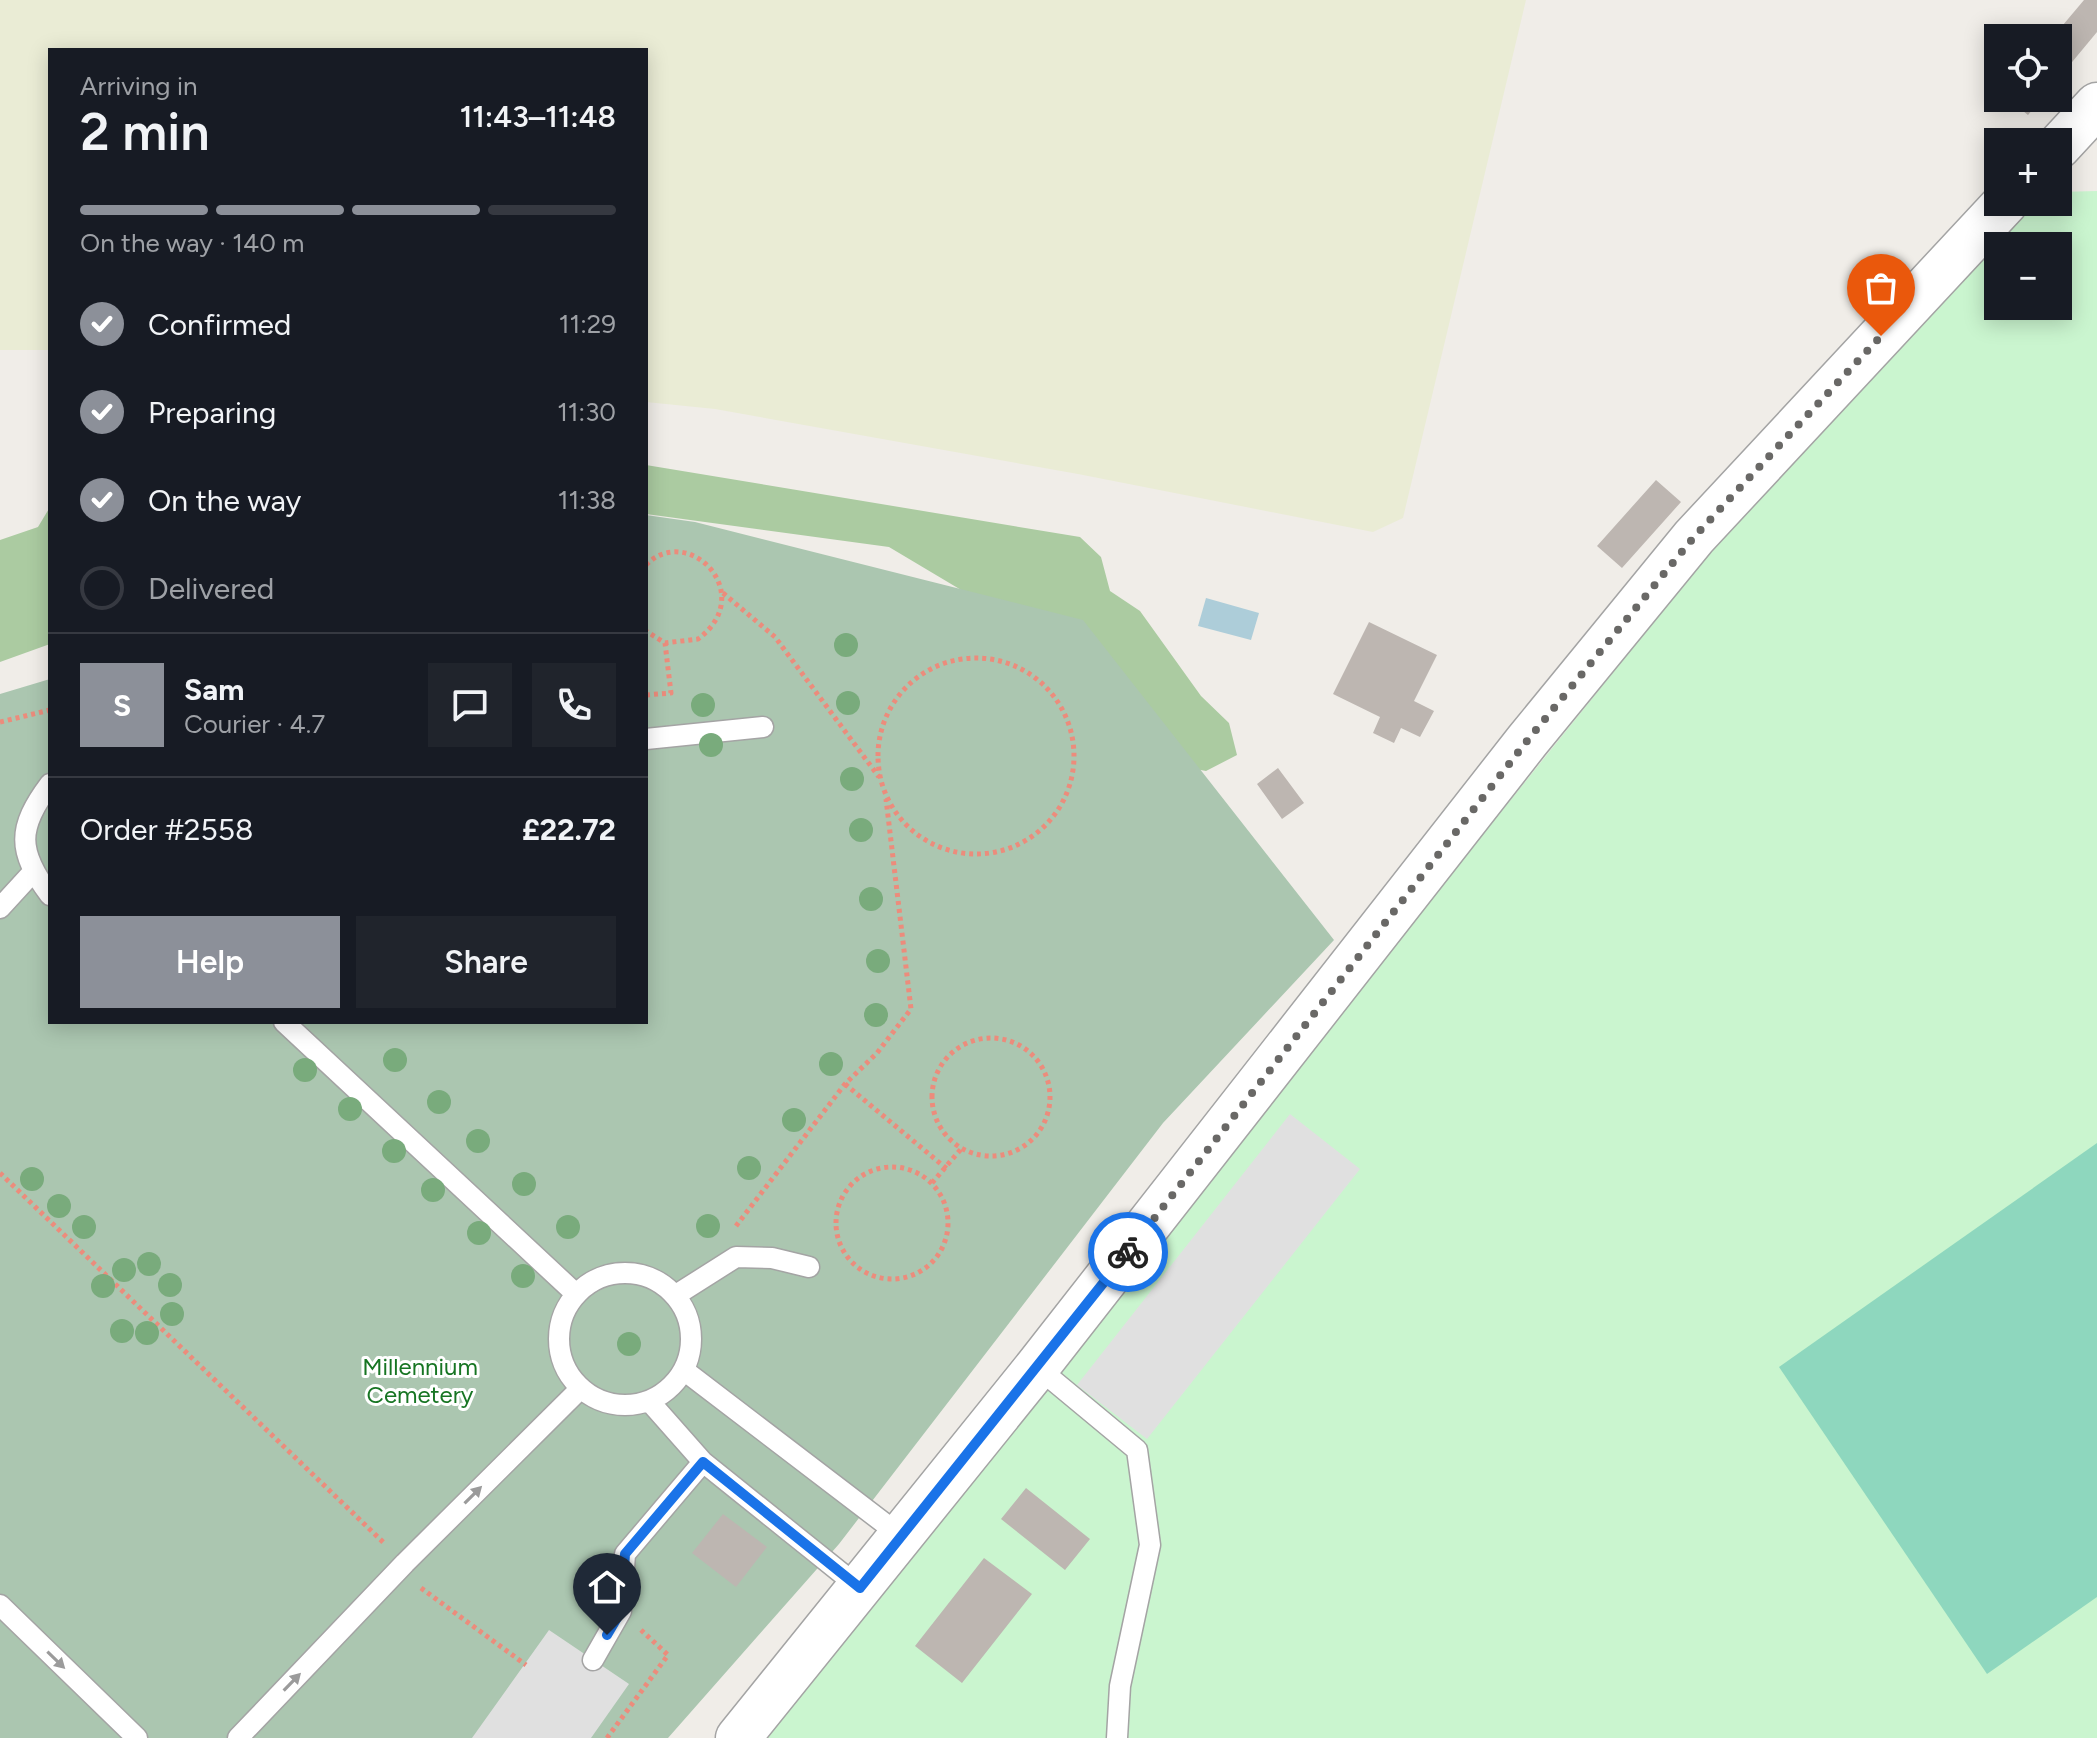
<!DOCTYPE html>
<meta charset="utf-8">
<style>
:root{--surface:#171b24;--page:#20242c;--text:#f1f3f6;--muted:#9ea1a6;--line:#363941;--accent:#8c9099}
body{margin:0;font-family:Figtree,sans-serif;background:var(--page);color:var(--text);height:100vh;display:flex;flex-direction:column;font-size:30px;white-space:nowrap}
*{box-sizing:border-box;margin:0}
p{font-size:26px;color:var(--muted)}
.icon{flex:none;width:44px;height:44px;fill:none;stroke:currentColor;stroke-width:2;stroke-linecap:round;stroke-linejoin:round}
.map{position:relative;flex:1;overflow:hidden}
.drawer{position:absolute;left:48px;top:48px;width:600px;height:976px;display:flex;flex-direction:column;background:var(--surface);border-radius:0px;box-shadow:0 4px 20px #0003}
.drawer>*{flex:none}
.buttons{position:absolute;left:1984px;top:24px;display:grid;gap:16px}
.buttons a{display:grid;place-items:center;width:88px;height:88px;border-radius:0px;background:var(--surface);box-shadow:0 4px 20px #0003;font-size:40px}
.pin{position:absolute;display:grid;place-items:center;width:68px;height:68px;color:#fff;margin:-82px -34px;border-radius:50% 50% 50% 0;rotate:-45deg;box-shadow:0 0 8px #0007}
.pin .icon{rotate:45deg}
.courier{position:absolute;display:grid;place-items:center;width:80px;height:80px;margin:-40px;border:6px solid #1a73e8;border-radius:50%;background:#fff;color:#222;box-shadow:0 2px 10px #0007}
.overview em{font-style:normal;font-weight:600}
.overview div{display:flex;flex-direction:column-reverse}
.overview{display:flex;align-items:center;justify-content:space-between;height:136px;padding:0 32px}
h1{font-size:52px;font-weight:600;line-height:60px}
.bar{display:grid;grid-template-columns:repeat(4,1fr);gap:12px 8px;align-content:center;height:96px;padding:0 32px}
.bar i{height:10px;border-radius:6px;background:var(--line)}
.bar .on{background:var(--accent)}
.bar p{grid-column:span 4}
.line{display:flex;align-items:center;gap:20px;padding:0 32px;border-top:2px solid var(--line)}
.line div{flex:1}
.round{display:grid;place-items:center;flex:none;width:84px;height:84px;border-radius:0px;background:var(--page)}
ol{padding:0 32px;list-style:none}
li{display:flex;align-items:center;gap:24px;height:88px}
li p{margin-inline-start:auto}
li .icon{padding:8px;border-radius:50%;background:var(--accent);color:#fff;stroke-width:4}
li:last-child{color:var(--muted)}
li i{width:44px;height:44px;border:4px solid var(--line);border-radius:50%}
.action{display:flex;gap:16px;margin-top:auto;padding:16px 32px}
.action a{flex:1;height:92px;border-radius:0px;background:var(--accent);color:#fff;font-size:32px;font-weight:600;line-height:92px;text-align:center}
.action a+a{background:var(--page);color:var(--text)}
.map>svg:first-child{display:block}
</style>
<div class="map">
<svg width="2097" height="1738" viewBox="0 0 2097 1738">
<rect width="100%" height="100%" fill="#f0ede8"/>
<path fill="#eaecd5" d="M0,0H1526L1403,518L1373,532L1078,474L715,409L646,402V50H50V350H0Z"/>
<path fill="#abcba1" d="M646,465L1080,537L1101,557L1110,591L1140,611L1201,696L1229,723L1237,755L1206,771L1185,767L988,606L889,547L646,514Z
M50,507V644L0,662V540L38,527Z"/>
<path fill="#abc6b0" d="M646,515L695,522L1083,620L1334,940L1163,1123L839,1544L668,1738H0V694L50,679V1022H646Z"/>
<path fill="#caf5cf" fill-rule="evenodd" d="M2097,191V1738H756L1722,537L2031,202H2058V192ZM1998,246H2058V306H1998Z"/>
<path fill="#8ed7be" d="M2097,1143V1597L1987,1674L1779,1367Z"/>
<path fill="#e0e0e0" d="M1290,1114L1360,1169L1147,1439L1077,1385Z
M549,1630L629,1684L591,1738H472Z"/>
<path fill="#adcdd9" d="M1206,598L1259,613L1251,640L1198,626Z"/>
<path fill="#bdb6b1" d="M2084,0H2097V32L2058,79V38H2052Z
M2007,98H2042L2028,115Z
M1656,480L1681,502L1622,568L1597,546Z
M1369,622L1437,655L1414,701L1434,711L1420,737L1401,728L1394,743L1373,733L1380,717L1333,694Z
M1278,768L1304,803L1282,819L1257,784Z
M1026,1488L1090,1539L1065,1570L1001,1519Z
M723,1514L767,1547L736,1587L692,1553Z
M984,1558L1032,1594L962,1683L915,1646Z"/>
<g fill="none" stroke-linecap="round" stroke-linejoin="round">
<g stroke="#a4a4a4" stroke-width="23">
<path id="service" d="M646,739L763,727
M50,784C17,828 17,851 50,895
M0,908L33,872
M284,1022L576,1294
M559 1339a66 66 0 1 1 132 0a66 66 0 1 1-132 0Z
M676,1295L736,1257L772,1258L809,1267
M1037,1367L1137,1450L1150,1545L1120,1686L1117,1738
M685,1371L901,1536
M650,1402L703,1462L860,1588
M0,1605L137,1738
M593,1660L621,1611L625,1554L703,1462
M238,1738L405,1563L580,1389"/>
</g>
<g stroke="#a4a4a4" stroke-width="47">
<path id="tertiary" d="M2058,147L2097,105
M738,1738L1037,1367L1527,741L1694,537L2006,202"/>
</g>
<path stroke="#ec8c7c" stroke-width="5" stroke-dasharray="4 4" stroke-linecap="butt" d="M646,565C688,522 759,594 698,639L665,643L646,631
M723,593L775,637L879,777
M878 756a98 98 0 1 1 196 0a98 98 0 1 1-196 0Z
M646,695L671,693L665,643
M0,722L50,710
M932 1097a59 59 0 1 1 118 0a59 59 0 1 1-118 0Z
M845,1084L947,1169
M836 1223a56 56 0 1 1 112 0a56 56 0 1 1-112 0Z
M0,1173L385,1544
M932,1183L961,1149
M736,1226L845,1084L877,1053L911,1009L886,799
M421,1588L526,1665
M607,1738L668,1655L641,1630"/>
<use href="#service" stroke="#fff" stroke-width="20"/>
<use href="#tertiary" stroke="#fff" stroke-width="44"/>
</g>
<g fill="#79ab7c">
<circle cx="846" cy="645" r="12"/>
<circle cx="848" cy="703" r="12"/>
<circle cx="703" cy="705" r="12"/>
<circle cx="711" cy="745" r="12"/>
<circle cx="852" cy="779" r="12"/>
<circle cx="861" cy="830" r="12"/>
<circle cx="871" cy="899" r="12"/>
<circle cx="878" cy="961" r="12"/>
<circle cx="876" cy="1015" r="12"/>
<circle cx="395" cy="1060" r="12"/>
<circle cx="831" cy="1064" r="12"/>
<circle cx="305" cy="1070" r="12"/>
<circle cx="439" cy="1102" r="12"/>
<circle cx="350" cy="1109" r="12"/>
<circle cx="794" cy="1120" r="12"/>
<circle cx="478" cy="1141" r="12"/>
<circle cx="394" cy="1151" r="12"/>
<circle cx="749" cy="1168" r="12"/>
<circle cx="32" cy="1179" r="12"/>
<circle cx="524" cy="1184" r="12"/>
<circle cx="433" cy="1190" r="12"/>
<circle cx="59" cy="1206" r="12"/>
<circle cx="708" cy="1226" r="12"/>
<circle cx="84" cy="1227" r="12"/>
<circle cx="568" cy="1227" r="12"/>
<circle cx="479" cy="1233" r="12"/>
<circle cx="149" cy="1264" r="12"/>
<circle cx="124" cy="1270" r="12"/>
<circle cx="523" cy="1276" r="12"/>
<circle cx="170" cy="1285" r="12"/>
<circle cx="103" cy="1286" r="12"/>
<circle cx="172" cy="1314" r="12"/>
<circle cx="122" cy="1331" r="12"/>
<circle cx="147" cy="1333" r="12"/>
<circle cx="629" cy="1344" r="12"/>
</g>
<defs><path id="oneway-solid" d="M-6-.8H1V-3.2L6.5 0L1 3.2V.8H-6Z" transform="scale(2)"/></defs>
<g fill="#9b9b9b">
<use href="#oneway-solid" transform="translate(473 1495) rotate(-45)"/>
<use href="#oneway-solid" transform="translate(56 1660) rotate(44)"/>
<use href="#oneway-solid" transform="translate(292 1682) rotate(-46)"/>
</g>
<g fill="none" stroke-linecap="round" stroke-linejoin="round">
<path stroke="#696866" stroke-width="8" stroke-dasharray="0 14.4" d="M1128,1252L1527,741L1694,537L1881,336"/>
<path stroke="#1a73e8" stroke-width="10" d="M607,1635L621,1611L625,1554L703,1462L860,1588L1128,1252"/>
</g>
<g text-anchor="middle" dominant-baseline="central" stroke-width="6" stroke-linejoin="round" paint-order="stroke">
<g font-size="24" fill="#177523" stroke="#fff">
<text x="420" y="1366">Millennium<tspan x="420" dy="28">Cemetery</tspan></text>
</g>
</g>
</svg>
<div class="buttons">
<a><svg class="icon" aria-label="locate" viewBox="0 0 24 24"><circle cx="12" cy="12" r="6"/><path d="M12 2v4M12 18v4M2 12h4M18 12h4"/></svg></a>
<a>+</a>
<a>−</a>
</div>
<div class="pin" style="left:1881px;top:336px;background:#ea580c"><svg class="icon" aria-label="bag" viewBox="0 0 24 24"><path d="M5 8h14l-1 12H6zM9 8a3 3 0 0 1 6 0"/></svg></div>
<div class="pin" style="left:607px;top:1635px;background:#1f2937"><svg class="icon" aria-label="home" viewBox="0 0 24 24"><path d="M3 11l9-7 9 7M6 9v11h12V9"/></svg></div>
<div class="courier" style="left:1128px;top:1252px"><svg class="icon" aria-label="bike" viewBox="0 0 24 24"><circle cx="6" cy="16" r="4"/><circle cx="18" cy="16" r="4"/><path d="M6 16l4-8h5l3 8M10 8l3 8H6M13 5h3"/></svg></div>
<section class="drawer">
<div class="overview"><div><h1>2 min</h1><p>Arriving in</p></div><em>11:43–11:48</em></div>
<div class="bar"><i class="on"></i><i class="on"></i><i class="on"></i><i></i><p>On the way · 140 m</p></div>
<ol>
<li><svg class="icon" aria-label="check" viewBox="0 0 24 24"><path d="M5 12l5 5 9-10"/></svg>Confirmed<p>11:29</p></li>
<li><svg class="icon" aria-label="check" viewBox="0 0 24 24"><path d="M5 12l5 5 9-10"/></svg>Preparing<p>11:30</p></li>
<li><svg class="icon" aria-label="check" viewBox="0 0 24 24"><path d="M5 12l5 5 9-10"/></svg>On the way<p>11:38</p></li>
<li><i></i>Delivered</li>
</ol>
<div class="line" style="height:144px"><b class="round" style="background:var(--accent);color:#fff">S</b><div><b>Sam</b><p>Courier · 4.7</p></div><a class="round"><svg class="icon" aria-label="chat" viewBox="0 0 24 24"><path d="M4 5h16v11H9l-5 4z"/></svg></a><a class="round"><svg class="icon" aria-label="phone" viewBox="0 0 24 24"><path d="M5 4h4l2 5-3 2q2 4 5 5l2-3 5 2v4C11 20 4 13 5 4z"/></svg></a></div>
<div class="line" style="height:104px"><div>Order #2558</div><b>£22.72</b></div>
<div class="action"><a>Help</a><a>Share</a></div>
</section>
</div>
